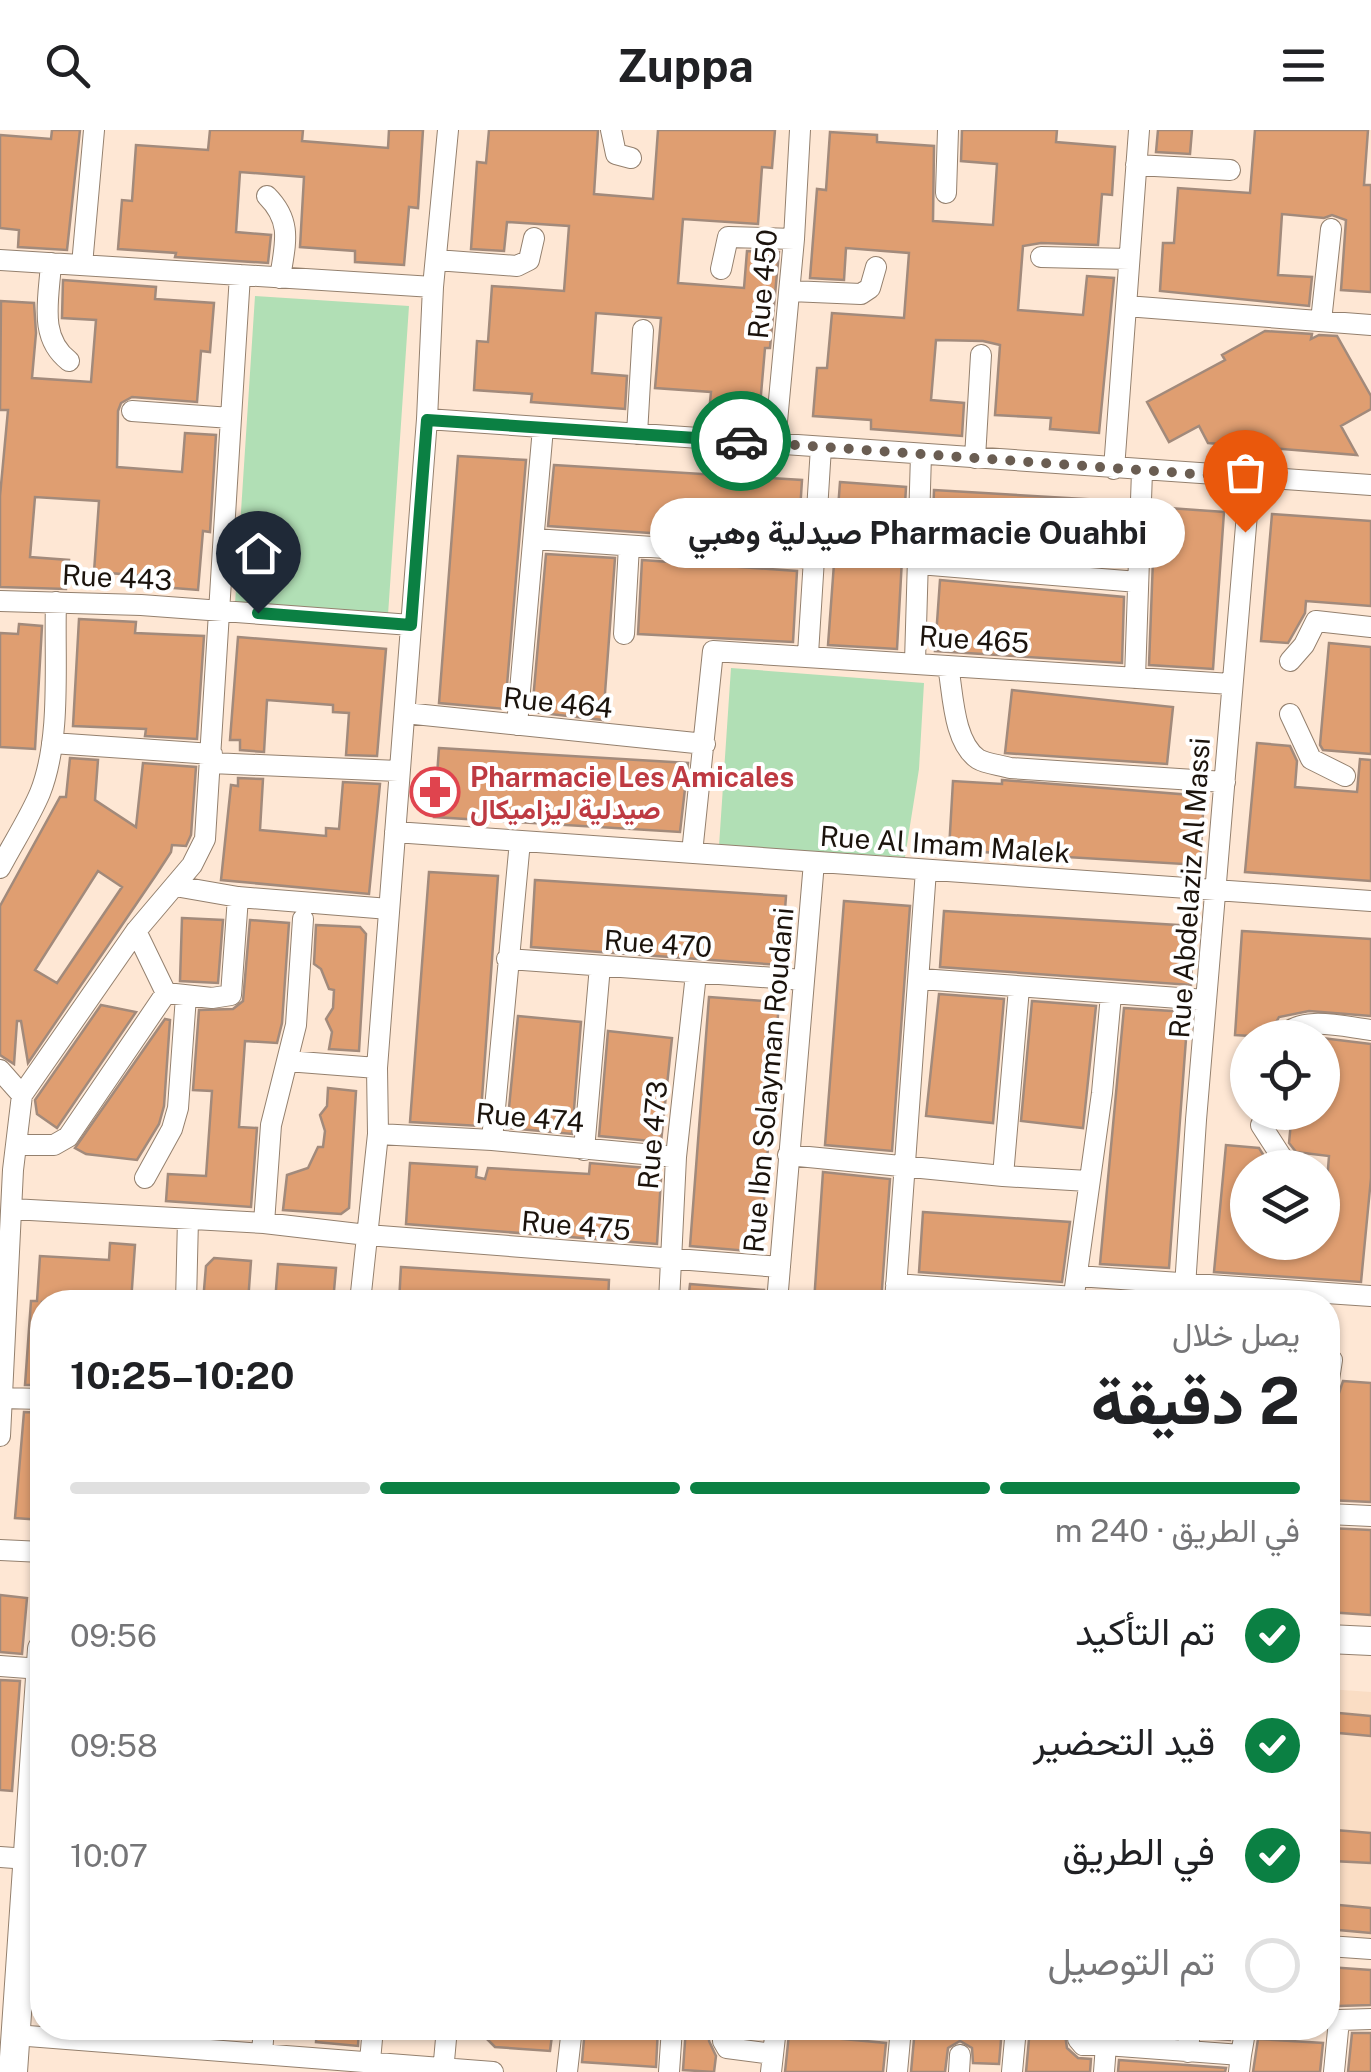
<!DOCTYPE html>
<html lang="ar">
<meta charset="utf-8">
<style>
:root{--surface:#fff;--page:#f6f6f6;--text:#202124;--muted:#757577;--line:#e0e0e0;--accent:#0b8043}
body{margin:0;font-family:"Public Sans",Vazirmatn,sans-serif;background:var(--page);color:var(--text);direction:rtl;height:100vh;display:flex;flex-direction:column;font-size:38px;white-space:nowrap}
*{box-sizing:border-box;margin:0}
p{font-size:32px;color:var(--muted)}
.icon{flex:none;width:55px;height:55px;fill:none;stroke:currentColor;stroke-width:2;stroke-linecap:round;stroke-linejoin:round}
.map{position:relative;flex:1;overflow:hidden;direction:ltr}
.drawer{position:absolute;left:30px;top:1160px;width:1310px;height:750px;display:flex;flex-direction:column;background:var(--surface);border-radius:40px;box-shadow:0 2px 8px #0004;direction:rtl}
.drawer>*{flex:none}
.tools{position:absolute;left:1230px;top:890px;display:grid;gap:20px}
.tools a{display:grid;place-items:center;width:110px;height:110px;border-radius:50%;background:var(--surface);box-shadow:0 2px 8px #0004;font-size:50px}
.pin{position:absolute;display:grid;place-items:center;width:85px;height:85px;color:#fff;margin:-102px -42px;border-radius:50% 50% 50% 0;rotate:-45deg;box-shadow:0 0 10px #0007}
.pin .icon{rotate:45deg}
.courier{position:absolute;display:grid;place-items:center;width:100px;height:100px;margin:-50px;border:8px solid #0b8043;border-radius:50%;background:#fff;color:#222;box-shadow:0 2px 12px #0007}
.bubble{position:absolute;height:70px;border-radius:35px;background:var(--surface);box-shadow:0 2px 8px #0004;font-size:32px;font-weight:700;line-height:70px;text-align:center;direction:rtl}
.head em{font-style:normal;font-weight:700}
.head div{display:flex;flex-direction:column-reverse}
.head{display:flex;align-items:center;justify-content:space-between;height:170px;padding:0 40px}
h1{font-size:65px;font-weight:700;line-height:75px}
.bar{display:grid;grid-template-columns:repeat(4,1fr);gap:15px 10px;align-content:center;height:120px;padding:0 40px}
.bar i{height:12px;border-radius:8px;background:var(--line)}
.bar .active{background:var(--accent)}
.bar p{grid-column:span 4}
ol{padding:0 40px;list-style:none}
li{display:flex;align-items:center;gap:30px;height:110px}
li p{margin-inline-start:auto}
li .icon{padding:10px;border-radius:50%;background:var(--accent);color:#fff;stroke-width:4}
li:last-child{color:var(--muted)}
li i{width:55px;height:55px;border:5px solid var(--line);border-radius:50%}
header{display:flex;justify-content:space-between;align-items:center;height:130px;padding:0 40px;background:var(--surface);font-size:45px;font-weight:700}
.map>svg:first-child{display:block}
</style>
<header><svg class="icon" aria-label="menu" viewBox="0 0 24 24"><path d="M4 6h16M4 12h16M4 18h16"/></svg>Zuppa<svg class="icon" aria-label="search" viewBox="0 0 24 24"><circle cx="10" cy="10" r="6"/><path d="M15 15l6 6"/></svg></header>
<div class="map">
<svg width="1371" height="1942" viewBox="0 0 1371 1942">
<rect width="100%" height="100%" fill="#fee7d4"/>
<path fill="#faddc4" d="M1328,1559L1371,1562V1822L1328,1818Z"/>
<path fill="#b1dfb5" d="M255,166L409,176L388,485L235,474Z
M731,538L924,553L919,639L905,727L719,716Z"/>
<path fill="#df9e71" stroke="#a28a7b" stroke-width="2.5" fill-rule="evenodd" d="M52,0H80L67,120L18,117L19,100L0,98V5L51,9Z
M210,0H303L302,11L388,18L389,0H423L418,78L409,77L404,135L355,132V121L300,117L304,47L240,42L236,102L271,105L268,133L175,127L176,123L118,119L122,70L132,71L136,15L208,20Z
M489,0H598L594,64L653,69L658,0H775L772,38L762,37L758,94L683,89L678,153L744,158L747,121L779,122L770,218H765L760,276L710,272L711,262L655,258L661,188L596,183L592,243L627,246L625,279L531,272L532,264L474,260L477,211L488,212L492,156L564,161L569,96L507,92L504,121L471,119L477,32L486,33Z
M962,0H1057L1056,12L1115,17L1112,65L1102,64L1098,115L1041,113L1023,116L1018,180L1083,185L1087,146L1114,148L1099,303L1050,299L1051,288L995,285L1000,215L983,211L936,210L931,270L964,273L962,306L871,299V290L813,286L817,238H827L832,183L904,188L909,123L846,118L844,150L810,148L817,59L826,60L830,2L877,5V12L934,16L933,91L993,95L997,34L961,31Z
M1158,0H1192L1190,24L1156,22Z
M1255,0H1368L1364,55H1371V162L1341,160L1346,90L1332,85L1324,88L1282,84L1278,145L1312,147L1309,176L1160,161L1163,113H1174L1178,58L1250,63Z
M63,150L156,157L155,169L214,173L210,222L201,221L197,272L132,267L121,273L118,281L117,337L182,342L185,303L216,305L210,402L203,401L198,460L149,456L150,446L94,442L99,371L35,367L30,427L69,430L66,459L0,457V366L8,280H0L1,171L34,173L36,203L32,248L91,252L96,190L62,188Z
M1265,201L1312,204L1311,209L1319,205L1337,206L1371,266V279L1341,296L1357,325L1208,313L1199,296L1169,312L1147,272L1225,230L1222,225Z
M458,326L526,330L505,579L439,573Z
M554,335L802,350L798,413L548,396Z
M840,352L906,357L897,519L828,515Z
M934,360L1118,371L1114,436L932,421Z
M1155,377L1224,382L1213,539L1149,535Z
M1272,384L1371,391V476L1306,471L1305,483L1288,513L1261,511Z
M546,424L615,428L603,590L532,582Z
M642,430L797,441L793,512L638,504Z
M940,450L1124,467L1122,533L935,521Z
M79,489L136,492L135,503L204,506L197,609L145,606L146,599L73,596Z
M19,494L42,496L35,619L0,617V503L18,504Z
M238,507L386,519L377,626L346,625L349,583L333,582V575L267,570L264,622L240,620V610H230Z
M1329,513L1371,517V624L1323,620L1320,615Z
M1012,560L1173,577L1167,634L1005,623Z
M1257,613L1290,616L1297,631L1295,657L1357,662L1360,629L1371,630V751L1245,742Z
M439,618L688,633L680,702L434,687Z
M70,628L98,630L95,670L136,697L143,633L196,637L191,705L186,716L172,715L171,722L156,745L28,933L21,891H17L14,934L0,925V776L60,667H66ZM98,741L122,757L57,853L35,840Z
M238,648L263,649L260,700L326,706V698L339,699L343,652L380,654L369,764L221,750L231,655L238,656Z
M1002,650L1204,666L1200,735L949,720L953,651L1002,654Z
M429,742L498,746L480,996L410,992Z
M535,750L786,766L781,835L531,817Z
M844,771L910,776L892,1021L825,1015Z
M944,781L1194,796L1191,855L940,837Z
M182,788L223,790L218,853L180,851Z
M250,790L289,793L282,893L277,913L245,911L239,997L257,998L251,1077L166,1071L168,1044L206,1046L212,961L193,960L199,880L233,879L243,871Z
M316,795L360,797L366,804L359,921L329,919L332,902L326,889L333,878L334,860L329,859L321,839L314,834Z
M1242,801L1371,809V886L1309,881L1279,887L1268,907L1235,905Z
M939,864L1004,869L993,993L926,986Z
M709,867L779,872L760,1122L690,1116Z
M1032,871L1096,876L1083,998L1021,991Z
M101,875L136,882L57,998L37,984L35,970Z
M1124,878L1188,882L1169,1138L1100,1134Z
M518,886L581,892L572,1004L507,998Z
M165,889L170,890L164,976L159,994L137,1030L86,1024L75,1018Z
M608,901L672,908L661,1012L599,1006Z
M1322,908L1371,914V1048L1361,1152L1214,1142L1226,1015L1259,1018L1266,1029V1038H1248V1112H1322V1064H1326L1329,1026L1296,1022L1289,1013L1292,982H1322Z
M328,958L356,961L349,1078L341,1084L283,1080L287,1045L308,1038L318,1017H323L325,1001L320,985L327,976Z
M410,1033L477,1037L476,1047L485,1049L488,1038L589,1044L590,1033L658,1039L657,1048L661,1049L657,1114L406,1094Z
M823,1042L890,1049L881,1172H814Z
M923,1082L1070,1092L1062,1152L919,1142Z
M110,1113L135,1115L131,1172H42V1255H25L31,1171H37L40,1126L109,1130Z
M214,1128L251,1131L248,1172H203L206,1136Z
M278,1134L336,1138L333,1172H275Z
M401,1137L609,1150L608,1172H399Z
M690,1154L764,1160L763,1172H688Z
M1343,1251L1371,1253V1372L1328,1370V1292L1335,1293L1338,1266Z
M24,1282L42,1283V1390L15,1388Z
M1328,1398L1371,1400V1485L1328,1482Z
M0,1465L27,1468L22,1524L0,1522Z
M0,1550L20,1551L12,1661L0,1660Z
M1328,1582L1371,1586V1606L1328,1602Z
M1335,1700L1371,1703V1733L1333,1731Z
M1328,1774L1371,1778V1803L1328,1799Z
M1328,1837L1371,1840V1875L1338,1876L1328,1883Z
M317,1898H359L358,1916L316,1912Z
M488,1898H553L550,1921L495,1917L486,1908Z
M585,1898H658L656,1937L582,1932Z
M686,1898H710L709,1911L716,1926L714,1942L683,1940Z
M915,1898H1002L999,1934L973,1933L972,1918L960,1911L948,1918L945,1942H911Z
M1030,1898H1064L1067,1918L1078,1928L1091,1929L1090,1942H1026Z
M1092,1898H1176V1906L1092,1901Z
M1204,1898H1232L1230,1910L1203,1908Z
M1352,1903H1371V1942H1348Z
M789,1904L886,1913L883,1942H785Z
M1258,1909L1323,1913L1320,1942H1253Z
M1119,1930L1226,1938L1225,1942H1118Z"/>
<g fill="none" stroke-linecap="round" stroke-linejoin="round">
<g stroke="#94806e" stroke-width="22">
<path id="street" d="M611,0L616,24L631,28
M1136,35L1230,40
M946,63L948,0
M267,66C293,92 285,114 280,148
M1041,127L1129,129
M0,130L433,157
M436,130L517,136L529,130L534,108
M51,133C49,169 38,207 69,231
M82,135L94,0
M721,139L728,107L794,109
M790,161L861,164L870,158L876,137
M1126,176L1371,195
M1321,191L1331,99
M132,281L231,288L240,145
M427,289L1371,355
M637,304L643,200
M775,313L794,109L800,0
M975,328L981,225
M1114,339L1139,0
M534,409L814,428
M919,434L1138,452
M0,471L141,475L411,495
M624,504L629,416
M808,524L821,317
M1290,531L1304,515L1316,491L1371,497
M915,532L921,324
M948,536C953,562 953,612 978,629C986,634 1001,635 1010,638L1225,652
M1135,548L1142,341
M405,583L705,614
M1290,584L1311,629L1345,646
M517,595L543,298
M52,613L212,624
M211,633L398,641
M395,702L1371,771
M692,723L713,521L1231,554
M0,738C13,713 29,689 40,663C62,608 54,530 56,472
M175,756L238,767L389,779
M136,801L166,863
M507,829L804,850
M921,849L1206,870
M1281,908C1301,884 1344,897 1371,900
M287,931L377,938
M0,940L22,965
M1261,995L1281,1026L1294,1038
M378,1004L492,1010L676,1027
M492,1010L520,711
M17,1015H54L68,1007L166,863L212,868L231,865L238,767
M584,1020L600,836
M788,1025L1003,1046L1088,1051
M1003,1046L1019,858
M145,1048L172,999L178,978L186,866
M12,1079L264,1093L367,1105L780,1137
M264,1093L271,995L296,895L303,789
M1077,1146L1371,1166
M896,1154L1074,1167
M186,1172L188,1089
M360,1172L378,1004L377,938L427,289L433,157L448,0
M669,1172L676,1027L696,844
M777,1172L814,732
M895,1172L926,740
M1073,1172L1102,963L1111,865
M1184,1172L1196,990L1250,348
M1328,1256L1332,1230
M2,1268L42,1269
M0,1306L13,1040L22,965L136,801L192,735L205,709L231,288
M1328,1384L1371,1386
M0,1420L42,1422
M0,1536L41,1539
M0,1727L42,1730
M1328,1816L1371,1819
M724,1898L723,1911L727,1918L772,1924
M876,1898L901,1900
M1078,1898V1909L1083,1915H1106
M15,1905L493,1942
M1188,1922L1190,1898
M262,1923L264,1898
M1241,1925L1245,1902L1249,1898
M370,1931L373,1898
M443,1942L447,1898
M567,1942L572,1898
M669,1942L672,1898
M771,1942L776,1898
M897,1942L901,1898
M959,1942L960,1925
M1012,1942L1016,1898
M1104,1942L1106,1915L1241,1925L1239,1942
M1334,1942L1339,1890L1371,1889"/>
</g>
<g stroke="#94806e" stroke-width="30">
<path id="secondary" d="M1328,1509L1371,1511
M13,1942L42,1519"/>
</g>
<use href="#street" stroke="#fff" stroke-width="20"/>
<use href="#secondary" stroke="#fff" stroke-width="28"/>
</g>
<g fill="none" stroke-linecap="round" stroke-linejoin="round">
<path stroke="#6a5d52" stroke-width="10" stroke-dasharray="0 18" d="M741,311L1250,348L1245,402"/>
<path stroke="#0b8043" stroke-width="12" d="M258,483L411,495L427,290L741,311"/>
</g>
<defs>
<g id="pharmacy-ring" transform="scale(2.5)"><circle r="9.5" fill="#fff" stroke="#e0444e" stroke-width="1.5"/><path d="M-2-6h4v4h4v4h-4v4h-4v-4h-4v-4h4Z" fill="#e0444e"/></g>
</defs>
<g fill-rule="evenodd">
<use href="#pharmacy-ring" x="435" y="662"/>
</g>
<g text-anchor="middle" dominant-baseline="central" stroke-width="8" stroke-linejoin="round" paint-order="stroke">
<g font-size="28" fill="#1b130c" stroke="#fff">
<text transform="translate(762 154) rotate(-85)">Rue 450</text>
<text transform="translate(117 447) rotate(3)">Rue 443</text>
<text transform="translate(974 509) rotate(4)">Rue 465</text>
<text transform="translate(558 572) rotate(6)">Rue 464</text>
<text transform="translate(945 714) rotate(4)">Rue Al Imam Malek</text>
<text transform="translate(1189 758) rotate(-86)">Rue Abdelaziz Al Massi</text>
<text transform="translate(658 813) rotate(4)">Rue 470</text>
<text transform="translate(768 950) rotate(-85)">Rue Ibn Solayman Roudani</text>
<text transform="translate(530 987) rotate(5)">Rue 474</text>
<text transform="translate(652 1005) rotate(-85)">Rue 473</text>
<text transform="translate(576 1095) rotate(5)">Rue 475</text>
</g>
<g font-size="28" font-weight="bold" fill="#be3a42" stroke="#fff" text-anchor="start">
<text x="470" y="646">Pharmacie Les Amicales<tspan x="470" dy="32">صيدلية ليزاميكال</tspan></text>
</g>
</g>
</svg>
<div class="tools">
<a><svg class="icon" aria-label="locate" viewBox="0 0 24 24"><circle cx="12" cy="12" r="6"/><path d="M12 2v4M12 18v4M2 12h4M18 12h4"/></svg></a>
<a><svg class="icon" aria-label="layers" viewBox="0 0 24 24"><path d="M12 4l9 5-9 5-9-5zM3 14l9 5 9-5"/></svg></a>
</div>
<div class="pin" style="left:1245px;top:402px;background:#ea580c"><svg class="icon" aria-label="bag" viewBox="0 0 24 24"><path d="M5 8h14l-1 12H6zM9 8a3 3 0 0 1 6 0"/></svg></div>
<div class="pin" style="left:258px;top:483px;background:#1f2937"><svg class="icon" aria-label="home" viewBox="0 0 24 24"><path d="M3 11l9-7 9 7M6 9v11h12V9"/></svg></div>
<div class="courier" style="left:741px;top:311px"><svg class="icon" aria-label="car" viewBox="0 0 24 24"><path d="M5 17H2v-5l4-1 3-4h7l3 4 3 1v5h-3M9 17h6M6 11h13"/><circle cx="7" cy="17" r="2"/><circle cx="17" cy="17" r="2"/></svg></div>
<div class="bubble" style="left:650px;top:368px;width:535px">Pharmacie Ouahbi صيدلية وهبي</div>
<section class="drawer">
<div class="head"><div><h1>2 دقيقة</h1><p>يصل خلال</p></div><em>10:20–10:25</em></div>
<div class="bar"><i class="active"></i><i class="active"></i><i class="active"></i><i></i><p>في الطريق · 240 m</p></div>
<ol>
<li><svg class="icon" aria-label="check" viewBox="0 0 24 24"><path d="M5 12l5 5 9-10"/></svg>تم التأكيد<p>09:56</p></li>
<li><svg class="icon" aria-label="check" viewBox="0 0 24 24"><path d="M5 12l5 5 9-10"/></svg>قيد التحضير<p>09:58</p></li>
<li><svg class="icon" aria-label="check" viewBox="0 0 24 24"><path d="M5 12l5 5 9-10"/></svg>في الطريق<p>10:07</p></li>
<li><i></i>تم التوصيل</li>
</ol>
</section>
</div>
